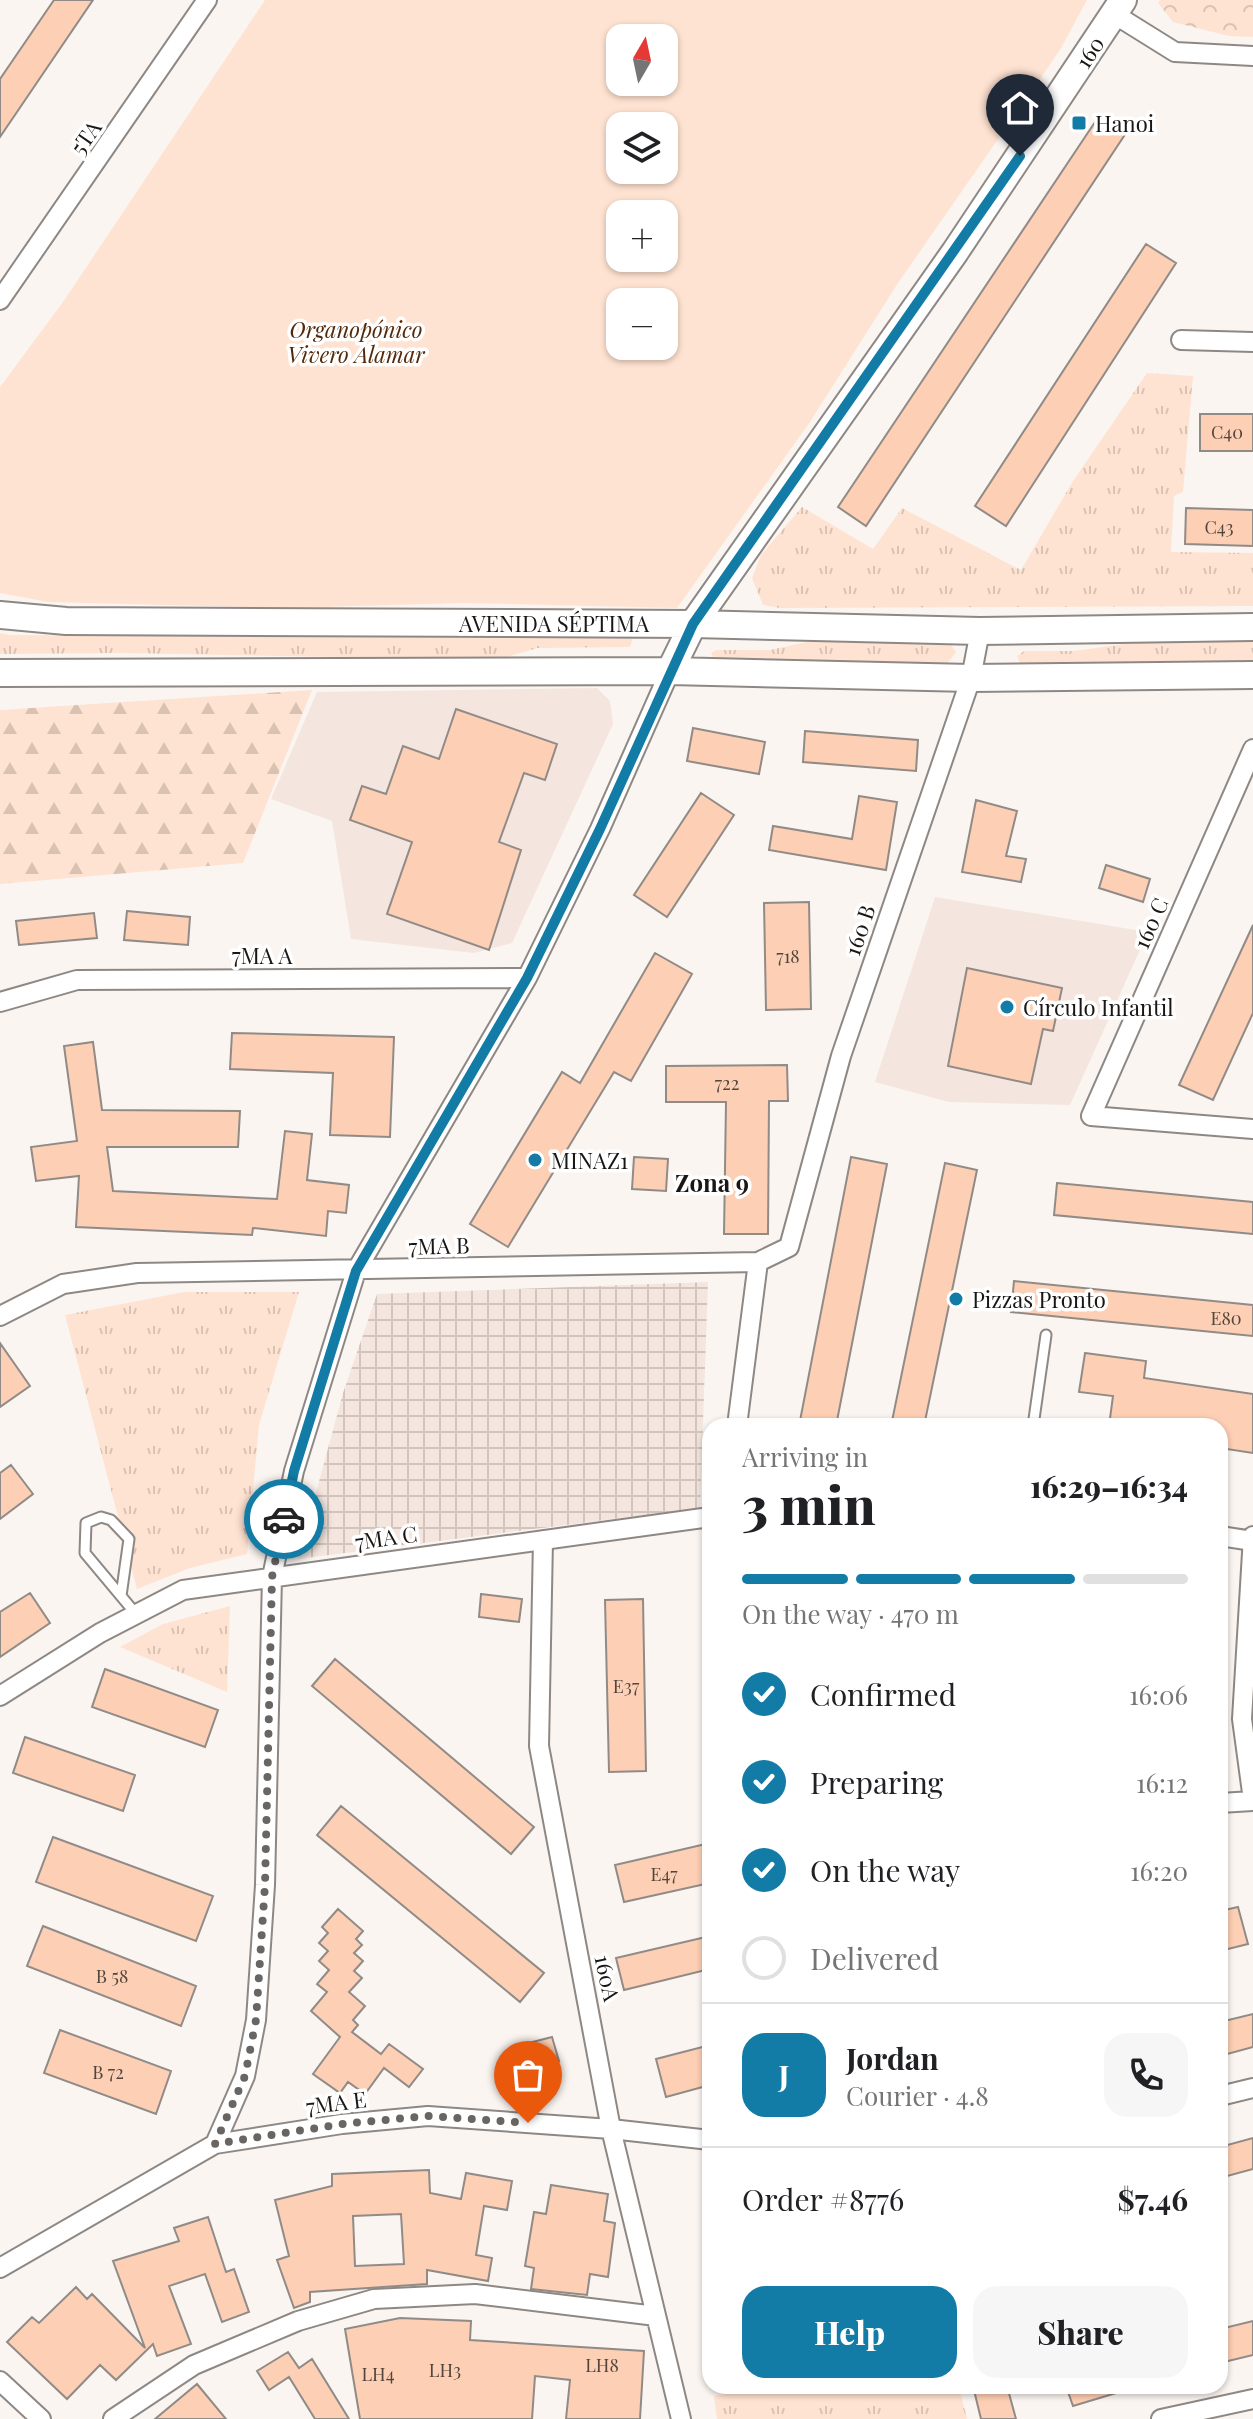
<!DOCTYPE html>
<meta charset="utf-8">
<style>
:root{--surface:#fff;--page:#f6f6f6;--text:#202124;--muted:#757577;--line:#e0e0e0;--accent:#127ca6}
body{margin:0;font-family:"Playfair Display",serif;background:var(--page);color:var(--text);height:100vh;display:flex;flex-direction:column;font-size:30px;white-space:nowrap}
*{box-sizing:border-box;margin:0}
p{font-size:26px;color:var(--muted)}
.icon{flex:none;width:44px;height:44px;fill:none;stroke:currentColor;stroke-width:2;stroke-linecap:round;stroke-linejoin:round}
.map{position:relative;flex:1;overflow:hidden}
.panel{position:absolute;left:702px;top:1418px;width:526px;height:976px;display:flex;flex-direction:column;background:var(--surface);border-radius:24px;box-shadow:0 2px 6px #0004}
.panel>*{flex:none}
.needle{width:52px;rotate:9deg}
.tools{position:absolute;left:606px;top:24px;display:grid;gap:16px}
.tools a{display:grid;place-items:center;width:72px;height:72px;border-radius:16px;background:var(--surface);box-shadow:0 2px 6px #0004;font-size:40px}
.pin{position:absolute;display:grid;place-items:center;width:68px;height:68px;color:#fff;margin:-82px -34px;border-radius:50% 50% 50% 0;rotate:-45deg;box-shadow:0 0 8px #0007}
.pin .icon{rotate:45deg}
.courier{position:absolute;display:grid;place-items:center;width:80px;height:80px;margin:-40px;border:6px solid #127ca6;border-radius:50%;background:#fff;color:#222;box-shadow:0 2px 10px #0007}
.summary em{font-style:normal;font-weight:800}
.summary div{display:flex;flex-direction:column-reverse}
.summary{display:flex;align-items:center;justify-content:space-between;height:136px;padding:0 40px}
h1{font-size:52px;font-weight:800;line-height:60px}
.bar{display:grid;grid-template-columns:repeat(4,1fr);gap:12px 8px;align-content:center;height:96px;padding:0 40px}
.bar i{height:10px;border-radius:6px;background:var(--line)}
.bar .active{background:var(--accent)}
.bar p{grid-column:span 4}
.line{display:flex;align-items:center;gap:20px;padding:0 40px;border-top:2px solid var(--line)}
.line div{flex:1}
.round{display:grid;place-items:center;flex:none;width:84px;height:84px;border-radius:24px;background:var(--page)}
ol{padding:0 40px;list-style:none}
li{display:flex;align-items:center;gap:24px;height:88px}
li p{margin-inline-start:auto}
li .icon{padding:8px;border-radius:50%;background:var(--accent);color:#fff;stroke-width:4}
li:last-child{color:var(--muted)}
li i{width:44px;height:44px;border:4px solid var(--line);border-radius:50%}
.button{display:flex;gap:16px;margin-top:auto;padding:16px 40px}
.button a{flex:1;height:92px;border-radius:24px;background:var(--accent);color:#fff;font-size:32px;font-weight:800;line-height:92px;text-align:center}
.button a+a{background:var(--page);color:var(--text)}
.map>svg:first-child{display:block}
</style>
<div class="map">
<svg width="1253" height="2419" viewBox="0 0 1253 2419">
<defs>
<pattern id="industrial-grid" width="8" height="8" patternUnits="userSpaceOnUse" patternTransform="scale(2)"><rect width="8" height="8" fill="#f4e6de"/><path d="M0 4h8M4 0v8" fill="none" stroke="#d1c5be"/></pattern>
<pattern id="grass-tufts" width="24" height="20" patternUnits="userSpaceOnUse" patternTransform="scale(2)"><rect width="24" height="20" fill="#ffe3d2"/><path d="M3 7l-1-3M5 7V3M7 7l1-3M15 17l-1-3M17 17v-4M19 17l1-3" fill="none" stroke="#dac2b3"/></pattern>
<pattern id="forest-firs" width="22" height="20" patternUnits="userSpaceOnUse" patternTransform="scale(2)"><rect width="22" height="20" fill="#ffe3d2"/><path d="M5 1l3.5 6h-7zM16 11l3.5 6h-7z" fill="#dac2b3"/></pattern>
<pattern id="park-crowns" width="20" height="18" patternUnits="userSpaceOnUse" patternTransform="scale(2)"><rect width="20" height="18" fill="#ffe3d2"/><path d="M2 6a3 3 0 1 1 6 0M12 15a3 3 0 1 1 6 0" fill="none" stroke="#dac2b3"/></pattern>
</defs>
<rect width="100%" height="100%" fill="#fbf5f1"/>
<path fill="#f4e6de" d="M597,688L610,701L613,724L512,943L474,953L351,939L332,821L271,799L317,692Z
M935,897L1148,932L1070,1105L949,1102L875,1082Z"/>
<path fill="url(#industrial-grid)" d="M708,1282L700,1508L298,1559L343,1393L377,1294Z"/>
<path fill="url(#grass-tufts)" d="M1147,373L1193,376L1183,492L1174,496L1171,552L1253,553V606L780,608L763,605L752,578L761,555L802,507L873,549L902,508L1021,570L1073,481Z
M0,633L10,635L633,638L630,647L538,648L496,660L122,653L0,654Z
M820,639L948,640L956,652L947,664L714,659L711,653L716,650H770Z
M1253,641V664L1027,665L1020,663L1017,656L1024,651H1074L1131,643Z
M184,1292H299L259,1425L247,1554L190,1568L137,1589L65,1315Z
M230,1606L227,1692L120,1647L163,1624Z
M772,2386H959L967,2419H717L714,2396Z"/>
<path fill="url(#forest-firs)" d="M312,690L243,863L0,884V710Z"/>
<path fill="url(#park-crowns)" d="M1160,0H1253V37L1229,36L1173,22L1158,3Z"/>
<path fill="#ffe3d2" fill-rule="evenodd" d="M265,0H1087L1060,50L898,283L810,422L677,608L462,603L283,608L48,602L0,593V387L63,302ZM620,38H664V82H620ZM620,126H664V170H620ZM620,214H664V258H620ZM620,302H664V346H620Z"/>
<path fill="#fdcfb4" stroke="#918b88" stroke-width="2" fill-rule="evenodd" d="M54,0H93L0,137V79Z
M1099,116L1126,133L866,526L838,507Z
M1146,244L1176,263L1006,526L975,506Z
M1200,414H1253V451H1200Z
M1186,508L1253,510V546L1185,544Z
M456,709L557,744L545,780L524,773L499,842L521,850L489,950L387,914L412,842L350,820L362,786L386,794L403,746L439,759Z
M693,728L765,742L759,774L687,761Z
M805,731L918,740L916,771L803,762Z
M701,793L734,815L667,917L634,895Z
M859,796L897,802L886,870L769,850L773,826L852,839Z
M976,800L1017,811L1006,856L1026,859L1021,882L962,872Z
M1106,865L1150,879L1143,902L1099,888Z
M809,902L811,1009L766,1010L764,903Z
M127,911L190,917L188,945L124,940Z
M94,913L97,938L19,945L16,921Z
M1253,925V1013L1213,1100L1179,1085Z
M655,953L692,974L631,1081L614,1072L508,1247L470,1224L562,1072L580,1083Z
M967,968L1062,988L1053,1031L1043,1029L1031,1084L948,1066Z
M232,1033L394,1037L390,1137L330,1135L333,1073L230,1069Z
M93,1042L102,1110L240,1111L238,1147H107L113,1191L277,1199L285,1131L312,1134L307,1180L349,1185L346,1213L328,1211L326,1236L253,1228L252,1235L76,1227L79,1176L36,1181L31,1147L77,1141L64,1046Z
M787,1065L788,1101H769L768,1234H724L726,1102H666V1066Z
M634,1157L668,1159L666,1191L632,1189Z
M851,1157L887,1164L836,1426H799Z
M945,1163L977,1170L924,1426H891Z
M1057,1183L1253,1202V1234L1054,1215Z
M1014,1281L1253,1305V1336L1011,1312Z
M0,1343L30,1386L0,1407Z
M1085,1353L1146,1361L1144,1378L1253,1394V1453L1220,1448V1426H1109L1113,1396L1079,1392Z
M11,1465L33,1494L0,1519V1473Z
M30,1593L50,1623L0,1657V1612Z
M481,1594L522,1599L519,1622L479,1617Z
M643,1599L646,1771L609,1772L605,1600Z
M335,1659L534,1827L511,1854L312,1686Z
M105,1669L218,1710L205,1747L92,1707Z
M25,1737L135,1775L123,1811L13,1773Z
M341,1806L544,1973L520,2002L317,1835Z
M53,1837L213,1896L196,1941L36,1882Z
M710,1843V1883L624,1902L615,1865Z
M1238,1907L1248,1944L1220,1951V1911Z
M338,1909L363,1931L356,1939L362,1945L354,1953L363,1961L354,1971L362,1978L349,1992L365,2006L353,2020L358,2025L352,2032L381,2054L389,2044L423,2069L409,2087L384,2068L365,2094L348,2082L340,2093L313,2074L340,2037L311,2011L327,1992L317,1984L329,1970L319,1961L328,1951L319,1943L328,1933L322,1927Z
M43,1926L196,1986L181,2026L27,1966Z
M710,1936V1969L624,1990L616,1958Z
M1253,2014V2047L1220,2056V2022Z
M60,2030L171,2071L156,2114L44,2073Z
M552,2037L559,2061L528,2069L521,2045Z
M710,2045V2085L666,2097L656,2059Z
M1253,2138V2169L1220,2178V2147Z
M429,2170L430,2193L461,2199L466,2173L512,2181L507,2210L484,2206L476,2255L492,2258L488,2281L427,2270V2284L310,2292V2302L294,2308L277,2260L289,2256L275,2200L332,2186V2174ZM401,2214L404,2264L355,2266L353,2216Z
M551,2185L608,2194L604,2221L615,2223L608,2277L590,2274L587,2295L531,2289L534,2268L525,2266L534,2212L546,2214Z
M208,2217L226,2272L234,2269L249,2312L222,2322L205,2274L169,2286L191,2344L157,2356L153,2344L116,2380L100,2365L67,2399L7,2342L32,2317L39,2323L76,2287L87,2299L92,2294L145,2348L113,2261L179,2241L174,2228Z
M400,2318L471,2321L470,2340L644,2351L640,2419H566L570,2380L535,2376L532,2419H360L345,2329Z
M1253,2321V2355L1220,2363V2329Z
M288,2352L299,2368L312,2359L349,2419H315L289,2377L269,2390L257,2371Z
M197,2384L226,2419H155Z
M973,2386H1007L1016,2419H981Z
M1066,2386H1125L1126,2390L1073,2406Z"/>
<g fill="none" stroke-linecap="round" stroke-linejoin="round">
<g stroke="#8e8885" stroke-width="13">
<path id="lane" d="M1033,1426L1046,1335
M121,1596L129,1539L111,1520L101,1517L86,1523L85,1553L136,1614"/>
</g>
<g stroke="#8e8885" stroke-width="22">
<path id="street" d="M1114,14L1175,52L1253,56
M0,300L207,0
M1181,340L1253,342
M1253,749L1091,1116L1253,1129
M0,1002L77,980L527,978
M0,1316L63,1284L137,1273L758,1262L789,1247L841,1056L971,678L980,631
M737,1426L758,1262
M1220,1536L1253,1541
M1253,1536L1242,1719L1253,1800
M543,1540L539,1746L611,2129L681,2419
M0,1696L100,1633L183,1590L710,1517
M1220,1803L1253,1801
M1220,2096L1253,2088
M215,2144L245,2076L256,2020L265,1885L272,1577L294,1471L356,1271L527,978L600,829L670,671
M0,2268L215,2144L342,2124L428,2116L611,2129L710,2140
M0,2381L41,2419
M113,2419L194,2365L298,2321L374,2299L475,2294L656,2316
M1161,2419L1253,2399"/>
</g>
<g stroke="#8e8885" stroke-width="30">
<path id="secondary" d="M0,615L66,621L693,624L980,631L1253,627
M670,671L693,624L955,252L1123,0
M0,673L670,671L971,678L1253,675"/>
</g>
<use href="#lane" stroke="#fff" stroke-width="9"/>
<use href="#street" stroke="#fff" stroke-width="18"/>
<use href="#secondary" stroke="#fff" stroke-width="26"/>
</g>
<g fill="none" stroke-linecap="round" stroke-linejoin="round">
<path stroke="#686562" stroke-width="8" stroke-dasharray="0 14.4" d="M284,1519L272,1577L265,1885L256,2020L245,2076L215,2144L342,2124L428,2116L528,2123"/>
<path stroke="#127ca6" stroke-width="10" d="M284,1519L294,1471L356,1271L527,978L600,829L693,624L1020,156"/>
</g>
<g fill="#127ca6" stroke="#fff" stroke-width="3">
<rect x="1071" y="115" width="16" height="16" rx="4"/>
<circle cx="1007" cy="1007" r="8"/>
<circle cx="535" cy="1160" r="8"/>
<circle cx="956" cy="1299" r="8"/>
</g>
<g text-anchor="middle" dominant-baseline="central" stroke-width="7" stroke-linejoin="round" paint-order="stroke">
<g font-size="18" fill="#52453d">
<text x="1227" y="432">C40</text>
<text x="1219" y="527">C43</text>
<text x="788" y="956">718</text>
<text x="727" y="1083">722</text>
<text x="1226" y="1318">E80</text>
<text x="626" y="1686">E37</text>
<text x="664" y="1874">E47</text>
<text x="112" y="1976">B 58</text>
<text x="108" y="2072">B 72</text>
<text x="602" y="2365">LH8</text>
<text x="445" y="2370">LH3</text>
<text x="378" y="2374">LH4</text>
</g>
<g font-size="22" fill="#191715" stroke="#fff">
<text transform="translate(1089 52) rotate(-57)">160</text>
<text transform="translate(85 137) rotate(-55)">5TA</text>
<text x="554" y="623">AVENIDA SÉPTIMA</text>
<text transform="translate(1150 923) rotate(-66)">160 C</text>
<text transform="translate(859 930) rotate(-71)">160 B</text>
<text x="262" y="955">7MA A</text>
<text transform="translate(439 1245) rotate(-1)">7MA B</text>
<text transform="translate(386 1537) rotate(-8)">7MA C</text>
<text transform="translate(608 1978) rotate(78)">160A</text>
<text transform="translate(336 2102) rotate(-7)">7MA E</text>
</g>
<g font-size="22" fill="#191715" stroke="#fff" text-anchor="start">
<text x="1095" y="123">Hanoi</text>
<text x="1023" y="1007">Círculo Infantil</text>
<text x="551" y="1160">MINAZ1</text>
<text x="972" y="1299">Pizzas Pronto</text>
</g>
<g font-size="22" font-style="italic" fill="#53290b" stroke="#fff">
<text x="356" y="329">Organopónico<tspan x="356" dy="25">Vivero Alamar</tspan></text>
</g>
<g font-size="24" font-weight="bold" fill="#191715" stroke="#fff">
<text x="712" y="1182">Zona 9</text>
</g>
</g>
</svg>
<div class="tools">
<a><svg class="needle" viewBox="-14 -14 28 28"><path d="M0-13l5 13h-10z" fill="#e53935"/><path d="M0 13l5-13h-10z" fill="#757577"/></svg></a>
<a><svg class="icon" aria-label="layers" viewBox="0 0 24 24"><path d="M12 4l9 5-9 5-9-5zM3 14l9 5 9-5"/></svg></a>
<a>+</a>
<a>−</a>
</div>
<div class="pin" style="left:528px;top:2123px;background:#ea580c"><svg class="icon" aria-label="bag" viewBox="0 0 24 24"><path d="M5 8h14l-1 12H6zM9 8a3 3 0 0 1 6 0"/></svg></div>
<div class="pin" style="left:1020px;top:156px;background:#1f2937"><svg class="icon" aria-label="home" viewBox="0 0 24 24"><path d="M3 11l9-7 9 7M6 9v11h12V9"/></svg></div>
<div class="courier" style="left:284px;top:1519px"><svg class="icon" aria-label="car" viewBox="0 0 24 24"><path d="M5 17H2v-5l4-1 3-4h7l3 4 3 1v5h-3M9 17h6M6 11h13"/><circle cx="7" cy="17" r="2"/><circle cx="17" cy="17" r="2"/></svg></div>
<section class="panel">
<div class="summary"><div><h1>3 min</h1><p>Arriving in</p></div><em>16:29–16:34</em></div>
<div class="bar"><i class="active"></i><i class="active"></i><i class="active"></i><i></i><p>On the way · 470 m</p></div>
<ol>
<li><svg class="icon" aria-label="check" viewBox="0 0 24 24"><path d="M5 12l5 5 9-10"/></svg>Confirmed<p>16:06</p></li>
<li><svg class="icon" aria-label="check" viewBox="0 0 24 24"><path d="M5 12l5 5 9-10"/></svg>Preparing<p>16:12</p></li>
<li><svg class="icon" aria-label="check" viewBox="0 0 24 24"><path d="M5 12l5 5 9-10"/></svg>On the way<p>16:20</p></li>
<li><i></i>Delivered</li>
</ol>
<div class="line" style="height:144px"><b class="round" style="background:var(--accent);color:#fff">J</b><div><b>Jordan</b><p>Courier · 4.8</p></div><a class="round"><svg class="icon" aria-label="phone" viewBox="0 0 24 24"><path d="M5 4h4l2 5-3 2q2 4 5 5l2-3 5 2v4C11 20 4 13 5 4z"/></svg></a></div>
<div class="line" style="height:104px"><div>Order #8776</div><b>$7.46</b></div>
<div class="button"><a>Help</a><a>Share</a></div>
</section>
</div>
